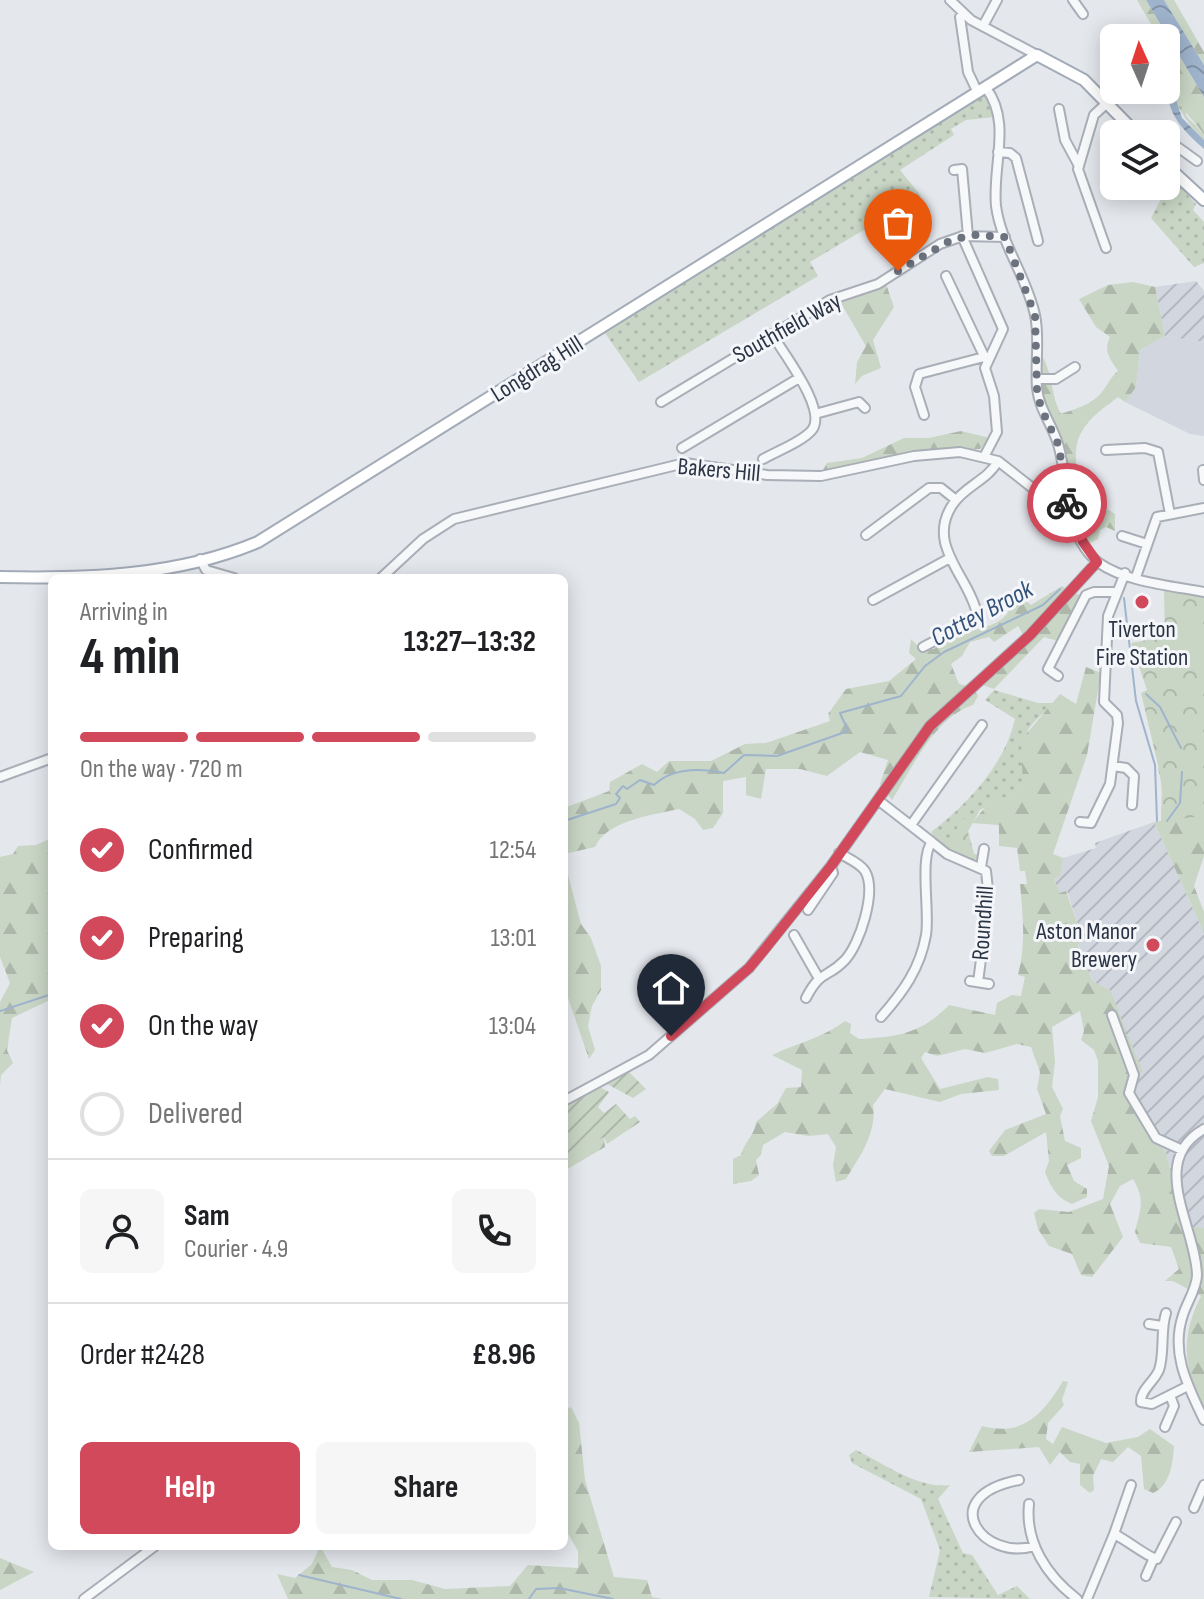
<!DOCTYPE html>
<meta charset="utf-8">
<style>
:root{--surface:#fff;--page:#f6f6f6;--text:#202124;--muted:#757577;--line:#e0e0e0;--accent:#d1495b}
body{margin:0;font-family:"Sofia Sans Condensed",sans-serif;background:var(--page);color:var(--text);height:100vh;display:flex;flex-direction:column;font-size:30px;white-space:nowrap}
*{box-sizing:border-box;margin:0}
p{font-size:26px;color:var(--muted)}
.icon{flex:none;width:44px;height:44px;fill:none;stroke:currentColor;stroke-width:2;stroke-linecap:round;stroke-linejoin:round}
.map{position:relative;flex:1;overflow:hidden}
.panel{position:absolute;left:48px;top:574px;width:520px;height:976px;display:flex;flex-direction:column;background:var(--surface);border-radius:12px;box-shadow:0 4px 20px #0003}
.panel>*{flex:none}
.needle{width:52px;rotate:357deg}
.fabs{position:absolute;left:1100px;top:24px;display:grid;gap:16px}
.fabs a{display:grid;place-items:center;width:80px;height:80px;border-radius:12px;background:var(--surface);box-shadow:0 4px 20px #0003;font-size:40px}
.pin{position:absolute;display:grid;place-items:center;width:68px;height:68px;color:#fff;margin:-82px -34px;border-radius:50% 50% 50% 0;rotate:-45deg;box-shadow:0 0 8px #0007}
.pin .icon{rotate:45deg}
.courier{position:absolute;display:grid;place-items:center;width:80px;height:80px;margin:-40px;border:6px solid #d1495b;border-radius:50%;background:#fff;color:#222;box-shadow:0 2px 10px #0007}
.summary em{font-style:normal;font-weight:700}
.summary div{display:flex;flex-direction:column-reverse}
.summary{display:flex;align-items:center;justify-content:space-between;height:136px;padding:0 32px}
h1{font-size:52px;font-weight:700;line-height:60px}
.bar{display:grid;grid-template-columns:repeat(4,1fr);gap:12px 8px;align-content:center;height:96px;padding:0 32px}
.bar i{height:10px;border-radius:6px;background:var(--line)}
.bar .active{background:var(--accent)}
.bar p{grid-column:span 4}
.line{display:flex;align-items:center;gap:20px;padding:0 32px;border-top:2px solid var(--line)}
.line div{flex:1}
.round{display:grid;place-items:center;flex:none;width:84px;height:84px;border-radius:12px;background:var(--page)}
ol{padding:0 32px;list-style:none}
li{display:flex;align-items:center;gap:24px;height:88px}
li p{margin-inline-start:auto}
li .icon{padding:8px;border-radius:50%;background:var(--accent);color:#fff;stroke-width:4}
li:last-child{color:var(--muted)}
li i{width:44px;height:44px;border:4px solid var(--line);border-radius:50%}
.primary-button{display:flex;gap:16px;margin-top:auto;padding:16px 32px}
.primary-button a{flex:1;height:92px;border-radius:12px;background:var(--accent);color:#fff;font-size:32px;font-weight:700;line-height:92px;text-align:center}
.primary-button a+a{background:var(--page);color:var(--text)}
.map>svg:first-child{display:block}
</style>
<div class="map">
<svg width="1204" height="1599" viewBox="0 0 1204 1599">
<defs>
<pattern id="industrial-furrows" width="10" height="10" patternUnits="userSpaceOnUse" patternTransform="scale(2)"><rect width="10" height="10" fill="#d2d6de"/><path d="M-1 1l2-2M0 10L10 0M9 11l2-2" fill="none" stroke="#b4b8c0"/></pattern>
<pattern id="grass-dots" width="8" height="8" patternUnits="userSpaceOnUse" patternTransform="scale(2)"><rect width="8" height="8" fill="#c9d6c5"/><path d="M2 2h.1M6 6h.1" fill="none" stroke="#adb8ab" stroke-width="1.8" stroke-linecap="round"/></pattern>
<pattern id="forest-firs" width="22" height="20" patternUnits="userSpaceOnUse" patternTransform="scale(2)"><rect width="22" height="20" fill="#c9d6c5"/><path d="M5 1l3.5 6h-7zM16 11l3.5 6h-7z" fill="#adb8ab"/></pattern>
<pattern id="park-crowns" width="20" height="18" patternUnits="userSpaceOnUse" patternTransform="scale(2)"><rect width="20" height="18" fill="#c9d6c5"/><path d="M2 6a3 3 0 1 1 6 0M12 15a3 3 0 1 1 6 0" fill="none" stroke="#adb8ab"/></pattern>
<pattern id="garden-furrows" width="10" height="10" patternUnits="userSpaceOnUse" patternTransform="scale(2)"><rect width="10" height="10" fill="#c9d6c5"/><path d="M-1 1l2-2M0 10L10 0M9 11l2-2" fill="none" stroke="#adb8ab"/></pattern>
<pattern id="water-waves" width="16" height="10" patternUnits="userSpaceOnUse" patternTransform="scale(2)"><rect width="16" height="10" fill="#9fb4cc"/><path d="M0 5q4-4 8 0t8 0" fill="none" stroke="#8293a7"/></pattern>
</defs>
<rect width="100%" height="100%" fill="#e4e7ec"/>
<path fill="#d2d6de" d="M1165,336L1204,342V436L1190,434L1125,402L1136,387L1140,350Z"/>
<path fill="url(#industrial-furrows)" d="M1196,281L1204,291V342L1165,336L1155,287Z
M1154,822L1204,933V1228L1184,1227L1166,1153L1129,1093L1110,990L1092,981L1078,944L1082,936L1067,891L1060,894L1054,879L1060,876L1063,858L1096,848L1095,843Z"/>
<path fill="url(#grass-dots)" d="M1166,55L1179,95L1185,98L1186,116L1204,134V140C1180,116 1166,90 1166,55Z
M987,93L995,117L966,120L951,129L954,135L900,170L921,196L810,262L818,276L639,382L605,333L876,158Z
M1172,178L1196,204L1193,210L1204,222V263L1194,267L1151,218Z
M994,690L1038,703H1056C1010,737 1028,743 1023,789L980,810L968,831L974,854L979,855L974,862L944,848L931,832C967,805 1005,764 1015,719L985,700Z
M856,1450C883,1463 920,1490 950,1485L938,1499L963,1553L972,1555L998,1595L1017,1586L1030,1599L929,1597L940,1550L921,1499L852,1463L849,1455Z"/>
<path fill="url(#forest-firs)" d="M1137,0H1146L1204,97V134L1184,110L1185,98L1179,95L1166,55V38H1159Z
M1164,0H1174L1204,52V65Z
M1133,282L1155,287L1165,336L1140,350L1136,387L1125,402L1118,397C1104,408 1089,417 1081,433C1069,453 1080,495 1092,513L1109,510L1115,514V531L1106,527L1100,530L1098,539L1088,544L1080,534L1070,505L1063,457L1039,390L1041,354C1053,372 1050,394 1061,414C1075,409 1093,404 1102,392C1108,384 1110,378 1118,371C1110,359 1103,351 1110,337L1096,327L1079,299L1108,285Z
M886,284L894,307L873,340L881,368L862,376L855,384L857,362L866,346L839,300Z
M961,431L990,438L980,449L911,452L822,472L827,463L862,458L904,438H929Z
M1062,586L1081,596L1058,641L1044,637L994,689L980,684L1024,636L1018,626L994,642L989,637L970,642L962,656L951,664L959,684L973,687L978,696L973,705C935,717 912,768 892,800L880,784L888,760L860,752L827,776L800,769H766L761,799L746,795V777L723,781V813L713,828L703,830L695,819L679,809C653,815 607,820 595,847L564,854V808L609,791L610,782L642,764L657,772L669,761H711L745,744L766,743L830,721L828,714L846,689L889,681L916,659L909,653L911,639L922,650L934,649C952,630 991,631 1004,617C1010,612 1012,602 1018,595L1031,605Z
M1086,667L1101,673L1087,755L1053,854L1063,858L1060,876L1054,879L1060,893L1066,891L1082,936L1078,945L1092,981L1110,990L1143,1072L1134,1075L1129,1093L1166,1153L1184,1226L1204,1228V1409C1183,1368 1180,1337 1201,1296L1173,1281H1165L1179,1269L1171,1247L1140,1243L1135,1232C1140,1209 1146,1201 1133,1179L1120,1186L1110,1204L1123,1237L1092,1277L1081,1275L1072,1254L1049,1246L1038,1229L1034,1213L1039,1209L1069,1212L1103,1199L1109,1166L1091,1121L1098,1097V1061L1094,1050L1081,1040L1084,1031L1080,1011L1052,1027L1055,1062L1052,1087L1063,1109L1060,1116L1065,1141L1081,1148V1158L1067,1165L1074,1181L1087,1189V1197L1072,1204C1057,1198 1051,1188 1045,1172L1049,1161L1046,1132L1004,1156H992L989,1151L1005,1130L1046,1114L1037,1089L1040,1072L1031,1047L1017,1044L985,1053L965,1049L937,1056L925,1052L921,1058L940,1089L988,1077L998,1079L999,1090L961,1094L940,1102L885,1089L873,1105C877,1133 860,1156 846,1179L836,1182L833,1165L836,1147L828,1134L808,1136L785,1132L763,1145L761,1155L756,1160L759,1175L751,1181L733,1184V1159L741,1155C744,1142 755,1135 756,1122L777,1104L786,1088L801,1087L802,1070L772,1055C797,1043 823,1038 845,1021L851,1024L850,1033L859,1039C897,1037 921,1034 949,1005L995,1015L997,1003L1012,995L1021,996L1025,977L1018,975C1026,943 1023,917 1020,884H1027L1025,871H1020L1017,848L999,846V825L972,823L987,805L1023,789L1021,740L1060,694L1076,704Z
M1158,768L1204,808V856L1194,886L1204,912V933L1154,822L1161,821C1163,803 1163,786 1158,768Z
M52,838V999L12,1018L7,1050L13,1063L1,1075L0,1086V1002L10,983L0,957V857L13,854L18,846L36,845Z
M564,860L581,924L591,938L601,966V990L592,1006L588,1026L595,1050L589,1059L564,986Z
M604,1136L605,1147L564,1171V1155Z
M1063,1381L1068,1382L1062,1400L1064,1405L1048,1423L1046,1439L1053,1444L1062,1427L1106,1443L1138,1437L1150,1429L1174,1446C1173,1463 1170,1486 1153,1493L1144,1489L1141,1456L1128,1447L1113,1462L1101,1459L1093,1476L1094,1490L1090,1493L1080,1485V1464L1070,1462L1060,1452L1050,1465L1039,1447L969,1452L982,1426C1023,1437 1043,1414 1063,1381Z
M571,1407L579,1423L585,1480L614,1577L647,1580L652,1597L663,1599H288L277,1574L295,1578L312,1564L320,1546L332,1567L352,1570L372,1580H412L445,1589L510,1586L528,1565L578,1568V1551L564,1527V1410Z
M0,1558L34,1572L0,1590Z"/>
<path fill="url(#park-crowns)" d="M1168,590L1204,597V816L1161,821L1162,782L1141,693L1147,690L1131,643L1165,637L1164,591Z
M963,818L972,823L968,831L970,847L963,858L945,848Z"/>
<path fill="url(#garden-furrows)" d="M627,1070L646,1089L633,1098L607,1084Z
M598,1086L609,1092L598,1107L604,1113L616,1104L630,1119L635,1116L640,1122L607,1144L604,1137L564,1155V1105Z"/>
<path fill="#c9d6c5" d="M1204,629V666L1193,671L1180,637Z"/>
<path fill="url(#water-waves)" d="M1146,0H1164L1204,65V97Z
M1166,69L1182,118L1204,140V149C1173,121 1166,110 1166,69Z"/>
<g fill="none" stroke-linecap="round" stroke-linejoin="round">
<path stroke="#9fb4cc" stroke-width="2" d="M1124,598L1136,701L1155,765L1157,821
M1146,694L1160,707L1181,748
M564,821L616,804L620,798L616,794L623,786L627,789L640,780L654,785C672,768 700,768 724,773L744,755L777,756L848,731L840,713L901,696L925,666L944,652L1043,605L1060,589
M1167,821L1180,803L1182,772
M0,1011L52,994
M299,1575L401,1599
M529,1599L536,1589L559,1588L613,1599"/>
<g stroke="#a9aeb7" stroke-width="12">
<path id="minor" d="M950,0L971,20L1037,55
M1073,0L1083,14
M963,14L960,17L968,72L978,93
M983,26L997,0
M986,88C1012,122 992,166 996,206C1001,244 1027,277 1035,315C1040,338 1035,364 1037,388C1039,409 1052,424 1058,444C1069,480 1064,537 1099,563C1126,582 1172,586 1204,592
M1059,109L1065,140L1079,166
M998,152L1010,153L1016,158L1038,241
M1166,153L1179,148L1197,161
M954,170L962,169L968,236
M962,236L1003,329L985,368L994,396L997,432L985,455
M1106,248L1078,169L1094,115L1108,102
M946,276L985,358
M1037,379H1056L1075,367
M661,402L830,300L878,284L940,244L963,236L1005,237
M815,414L859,402L865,408
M924,415L915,387L919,374L984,357
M682,448L799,378
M1106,450L1145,448L1158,452L1170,514
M763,459C777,451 802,442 812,430C828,410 783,353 772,334
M1203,470L1204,480
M866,535L929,488H941L956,500
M1122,536L1147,544
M200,559L206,570L234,578
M1136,577L1157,517L1204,508
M381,578L423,539L454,519L685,463L767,475L821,476L914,456L960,452L998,461L1035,490L1067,504
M873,600L950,558
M923,647L973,621L977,614C969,576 925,545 953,504C965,486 988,480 998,461
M1058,676L1048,669L1086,595L1094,592H1117
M1113,766L1126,768L1134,776L1132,805
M0,777L52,758
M878,800L932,842C919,856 930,913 926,935C920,969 903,992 881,1017
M1080,822L1091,823L1110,784L1118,723L1117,715L1104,702L1108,616L1125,573
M911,825L982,725
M932,842L947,854L986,871L989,899L978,982
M981,867L984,849
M808,910L833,873L831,866
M794,935L818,977
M970,981L989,984
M806,998C821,969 827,979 845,960C860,944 877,891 865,871C860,863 847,858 839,853
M1112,1015L1134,1075L1129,1093L1156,1138L1182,1150
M564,1101L649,1055L749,968L831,866L930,726L1030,635L1097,562
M1204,1129C1147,1161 1196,1227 1197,1275C1197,1288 1187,1302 1183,1315C1170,1353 1188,1386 1204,1420
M1166,1313C1160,1332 1165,1352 1159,1370C1154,1382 1140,1390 1141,1402L1152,1404L1188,1386
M1149,1324L1162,1326
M1165,1427L1174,1406L1170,1395
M1019,1480C933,1497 984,1562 1034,1546
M1131,1485L1114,1534C1127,1540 1149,1558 1157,1559L1176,1522
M1029,1504C1025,1543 1047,1576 1077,1599
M1194,1508L1204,1485
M1146,1576L1153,1560
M84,1599L155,1546
M1087,1599L1114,1534"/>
</g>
<g stroke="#a3abb8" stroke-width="14">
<path id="major" d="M1166,165L1204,200
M0,577C87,579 177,576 258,542L1037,55L1084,80L1137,134"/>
</g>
<use href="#minor" stroke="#f7f8fa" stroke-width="8"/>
<use href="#major" stroke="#fff" stroke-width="10"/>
</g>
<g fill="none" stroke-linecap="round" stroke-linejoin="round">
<path stroke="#6c737f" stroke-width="8" stroke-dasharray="0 14.4" d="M898,271L951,240L974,235L1005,237L1035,315L1037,390L1041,408L1059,446L1067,503"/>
<path stroke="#d1495b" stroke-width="10" d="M671,1036L749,968L765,949L831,866L930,726L1030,635L1097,562L1083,542L1067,503"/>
</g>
<g fill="#d1495b" stroke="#f4f6f9" stroke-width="3">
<circle cx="1142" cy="602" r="8"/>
<circle cx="1153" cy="945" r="8"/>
</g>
<g text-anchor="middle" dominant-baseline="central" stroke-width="6" stroke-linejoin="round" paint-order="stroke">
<g font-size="24" fill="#2b3445" stroke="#f4f6f9">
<text transform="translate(787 328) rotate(-29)">Southfield Way</text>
<text transform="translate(537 369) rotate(-32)">Longdrag Hill</text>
<text transform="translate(719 470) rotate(5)">Bakers Hill</text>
<text transform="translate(983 923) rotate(-86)">Roundhill</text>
</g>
<g font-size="24" fill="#2b3445" stroke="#f4f6f9">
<text x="1142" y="629">Tiverton<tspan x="1142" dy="28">Fire Station</tspan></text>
<text x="1137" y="931" text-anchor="end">Aston Manor<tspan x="1137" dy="28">Brewery</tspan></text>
</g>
<g font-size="26" font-style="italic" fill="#34527a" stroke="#f4f6f9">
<text transform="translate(982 614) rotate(-28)">Cottey Brook</text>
</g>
</g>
</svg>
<div class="fabs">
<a><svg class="needle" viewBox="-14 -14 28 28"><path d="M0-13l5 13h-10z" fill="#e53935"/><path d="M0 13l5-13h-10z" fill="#757577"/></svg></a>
<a><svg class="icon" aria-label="layers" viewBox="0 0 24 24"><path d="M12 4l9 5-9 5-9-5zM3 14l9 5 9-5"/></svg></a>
</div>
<div class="pin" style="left:898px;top:271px;background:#ea580c"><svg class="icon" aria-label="bag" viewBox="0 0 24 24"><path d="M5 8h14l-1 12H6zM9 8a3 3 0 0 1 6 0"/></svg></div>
<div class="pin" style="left:671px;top:1036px;background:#1f2937"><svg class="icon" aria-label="home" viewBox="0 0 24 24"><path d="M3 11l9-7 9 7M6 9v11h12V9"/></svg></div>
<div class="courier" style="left:1067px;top:503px"><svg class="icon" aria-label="bike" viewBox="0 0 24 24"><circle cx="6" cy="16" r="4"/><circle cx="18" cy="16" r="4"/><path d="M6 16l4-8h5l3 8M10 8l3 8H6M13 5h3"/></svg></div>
<section class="panel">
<div class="summary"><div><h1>4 min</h1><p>Arriving in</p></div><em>13:27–13:32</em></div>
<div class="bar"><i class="active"></i><i class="active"></i><i class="active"></i><i></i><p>On the way · 720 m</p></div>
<ol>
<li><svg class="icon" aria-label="check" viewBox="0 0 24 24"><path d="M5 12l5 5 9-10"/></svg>Confirmed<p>12:54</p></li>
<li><svg class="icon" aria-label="check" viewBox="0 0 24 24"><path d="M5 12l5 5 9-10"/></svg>Preparing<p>13:01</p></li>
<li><svg class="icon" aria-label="check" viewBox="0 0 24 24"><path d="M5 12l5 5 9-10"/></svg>On the way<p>13:04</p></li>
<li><i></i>Delivered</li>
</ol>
<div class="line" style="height:144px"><a class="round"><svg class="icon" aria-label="person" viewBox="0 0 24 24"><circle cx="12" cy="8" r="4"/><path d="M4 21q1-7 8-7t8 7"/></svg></a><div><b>Sam</b><p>Courier · 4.9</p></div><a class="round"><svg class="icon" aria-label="phone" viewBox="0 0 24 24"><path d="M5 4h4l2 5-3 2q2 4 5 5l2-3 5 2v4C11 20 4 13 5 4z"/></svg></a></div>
<div class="line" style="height:104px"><div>Order #2428</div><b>£8.96</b></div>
<div class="primary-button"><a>Help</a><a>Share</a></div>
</section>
</div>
